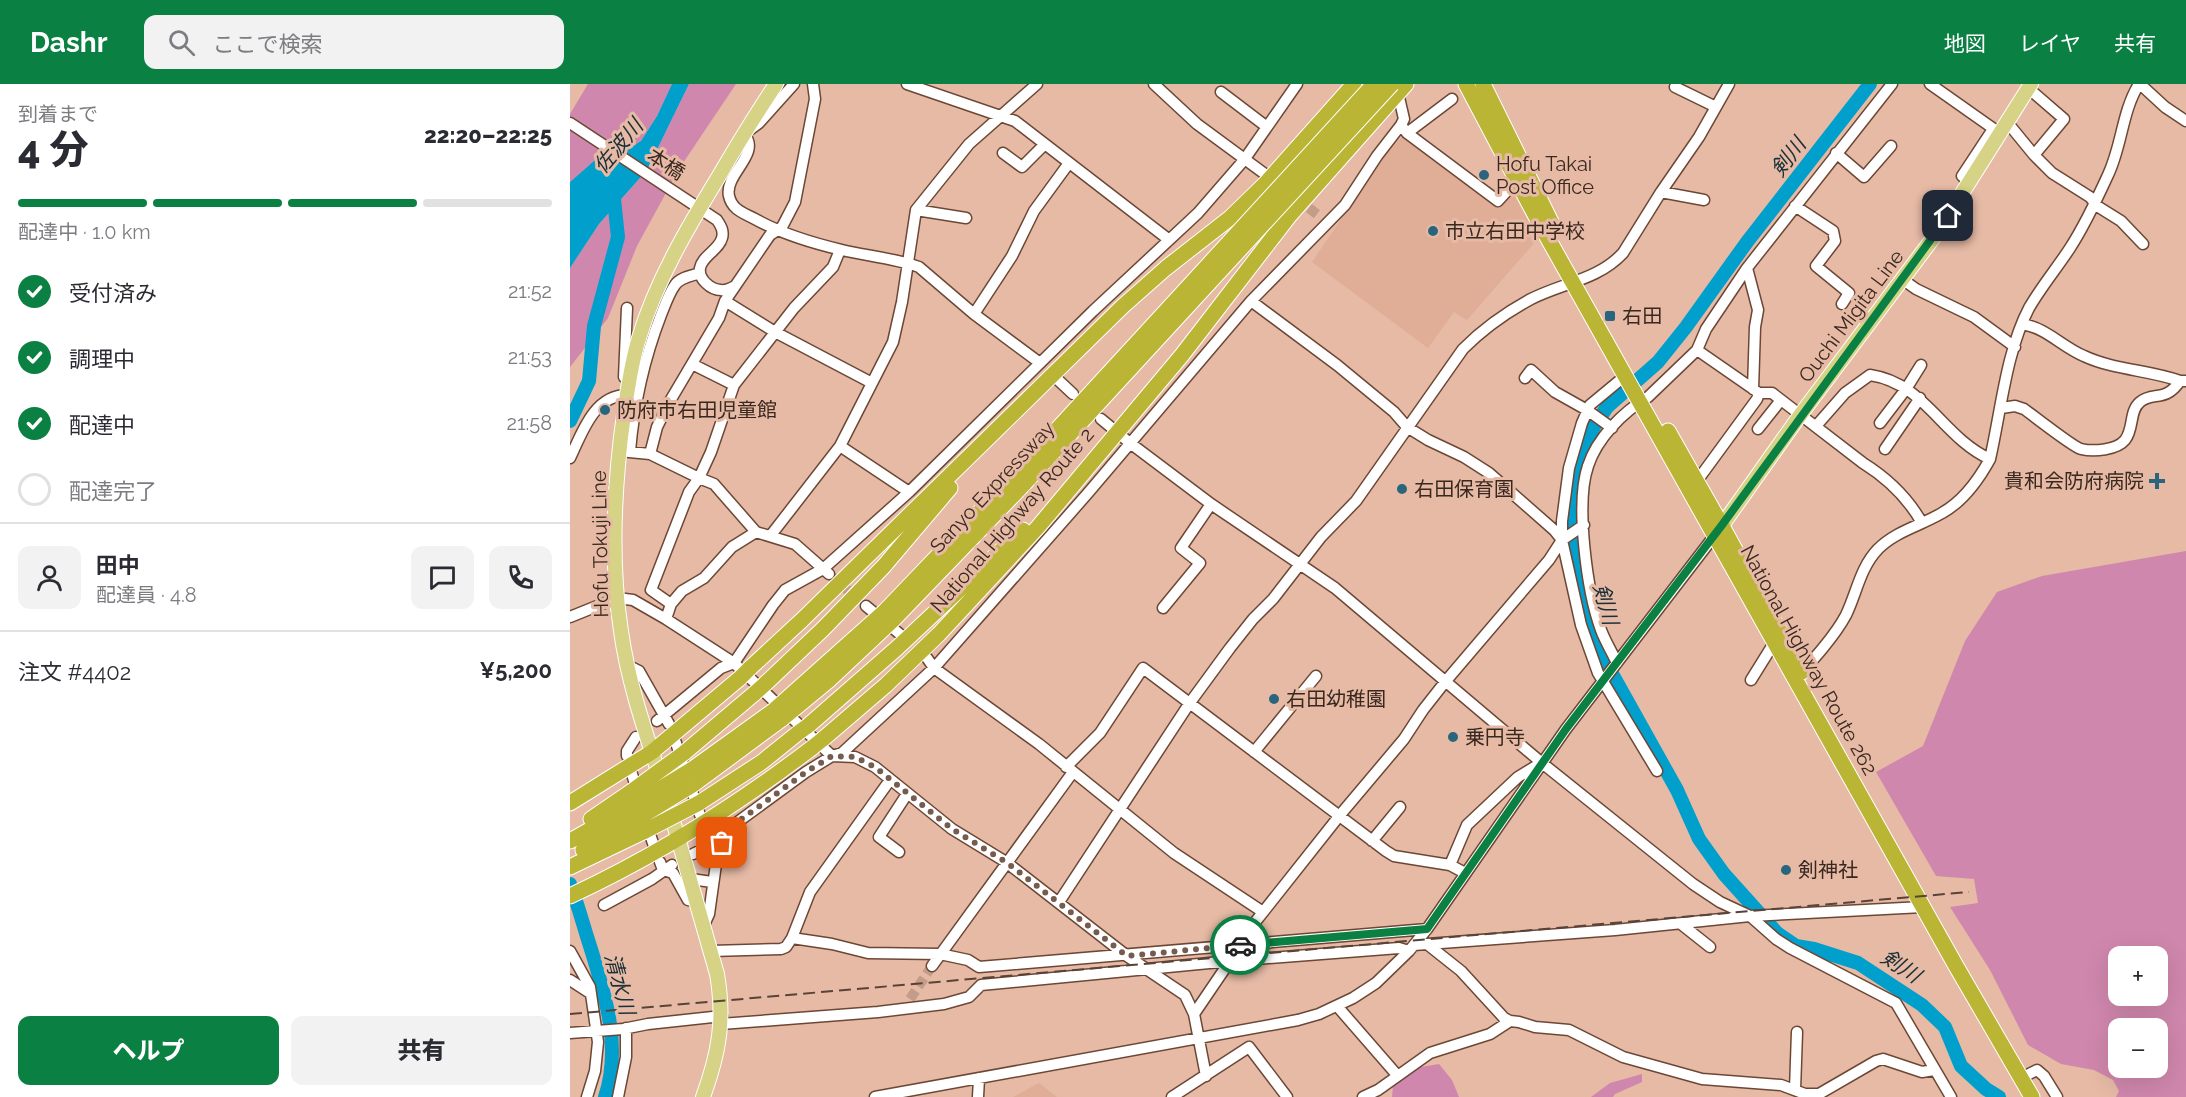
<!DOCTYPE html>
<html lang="ja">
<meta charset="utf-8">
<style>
:root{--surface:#fff;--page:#f2f2f3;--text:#2b2b33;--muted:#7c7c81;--line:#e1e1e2;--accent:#0b8043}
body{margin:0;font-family:Raleway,"Noto Sans JP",sans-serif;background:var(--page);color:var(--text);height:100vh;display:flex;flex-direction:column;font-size:22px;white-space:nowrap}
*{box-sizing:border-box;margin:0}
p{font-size:20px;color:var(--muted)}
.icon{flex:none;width:33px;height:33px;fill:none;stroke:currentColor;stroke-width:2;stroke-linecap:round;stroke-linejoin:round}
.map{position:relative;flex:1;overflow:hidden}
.panel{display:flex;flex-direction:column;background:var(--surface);width:570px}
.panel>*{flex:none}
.buttons{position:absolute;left:1538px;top:862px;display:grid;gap:12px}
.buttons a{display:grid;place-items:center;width:60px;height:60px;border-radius:12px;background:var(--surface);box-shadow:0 6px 24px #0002;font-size:30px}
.pin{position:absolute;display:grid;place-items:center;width:51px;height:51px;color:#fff;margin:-26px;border-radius:12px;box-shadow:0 3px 9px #0006}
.courier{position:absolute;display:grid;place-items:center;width:60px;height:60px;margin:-30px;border:4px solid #0b8043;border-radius:50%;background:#fff;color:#222;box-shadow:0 2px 8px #0007}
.summary em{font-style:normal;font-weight:800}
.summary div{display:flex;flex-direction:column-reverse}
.summary{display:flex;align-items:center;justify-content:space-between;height:102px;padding:0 18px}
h1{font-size:39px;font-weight:800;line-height:45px}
.bar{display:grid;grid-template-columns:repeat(4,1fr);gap:9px 6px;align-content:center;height:72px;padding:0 18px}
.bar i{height:8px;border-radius:4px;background:var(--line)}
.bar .on{background:var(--accent)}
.bar p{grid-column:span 4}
.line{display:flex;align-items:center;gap:15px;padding:0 18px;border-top:2px solid var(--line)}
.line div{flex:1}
.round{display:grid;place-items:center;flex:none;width:63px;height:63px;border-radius:12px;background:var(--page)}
ol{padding:0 18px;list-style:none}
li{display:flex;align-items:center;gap:18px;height:66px}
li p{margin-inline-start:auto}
li .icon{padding:6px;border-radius:50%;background:var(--accent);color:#fff;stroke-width:4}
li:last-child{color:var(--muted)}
li i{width:33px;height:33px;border:3px solid var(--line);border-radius:50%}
.cta{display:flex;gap:12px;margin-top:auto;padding:12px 18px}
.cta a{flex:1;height:69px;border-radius:12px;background:var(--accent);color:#fff;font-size:24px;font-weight:800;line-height:69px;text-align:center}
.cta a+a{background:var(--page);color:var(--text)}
header{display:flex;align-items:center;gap:36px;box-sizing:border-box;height:84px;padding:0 30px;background:var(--accent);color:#fff}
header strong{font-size:28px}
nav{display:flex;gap:33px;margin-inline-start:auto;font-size:21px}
.search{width:420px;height:54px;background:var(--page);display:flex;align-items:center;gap:15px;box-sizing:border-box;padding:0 21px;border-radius:12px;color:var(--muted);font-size:22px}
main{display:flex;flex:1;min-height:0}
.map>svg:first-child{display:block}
</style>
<header>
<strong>Dashr</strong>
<div class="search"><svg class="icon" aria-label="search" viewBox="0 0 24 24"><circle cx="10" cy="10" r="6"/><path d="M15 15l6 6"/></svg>ここで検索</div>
<nav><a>地図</a><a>レイヤ</a><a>共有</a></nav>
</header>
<main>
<section class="panel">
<div class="summary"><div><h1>4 分</h1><p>到着まで</p></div><em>22:20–22:25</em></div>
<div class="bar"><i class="on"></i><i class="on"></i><i class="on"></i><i></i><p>配達中 · 1.0 km</p></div>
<ol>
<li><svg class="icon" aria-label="check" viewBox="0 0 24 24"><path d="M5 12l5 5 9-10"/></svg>受付済み<p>21:52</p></li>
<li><svg class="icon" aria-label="check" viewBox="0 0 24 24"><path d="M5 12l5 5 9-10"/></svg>調理中<p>21:53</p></li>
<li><svg class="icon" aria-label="check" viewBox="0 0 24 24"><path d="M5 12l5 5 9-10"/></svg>配達中<p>21:58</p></li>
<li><i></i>配達完了</li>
</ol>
<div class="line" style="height:108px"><a class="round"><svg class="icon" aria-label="person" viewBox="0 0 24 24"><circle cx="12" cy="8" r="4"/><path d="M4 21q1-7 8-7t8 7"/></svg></a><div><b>田中</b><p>配達員 · 4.8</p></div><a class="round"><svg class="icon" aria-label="chat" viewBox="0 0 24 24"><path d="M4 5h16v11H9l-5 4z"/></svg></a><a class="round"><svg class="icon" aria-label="phone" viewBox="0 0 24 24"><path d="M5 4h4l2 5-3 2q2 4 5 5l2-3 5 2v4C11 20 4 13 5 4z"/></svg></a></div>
<div class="line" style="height:78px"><div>注文 #4402</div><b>¥5,200</b></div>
<div class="cta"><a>ヘルプ</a><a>共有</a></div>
</section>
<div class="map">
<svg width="1616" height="1013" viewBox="0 0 1616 1013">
<rect width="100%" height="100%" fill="#e6baa5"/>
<path fill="#e0ad96" d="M835,49L930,122L940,109L943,110L958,136L965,158L897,236L884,228L858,264L742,178L812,75Z
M469,999L487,1013H443Z"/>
<path fill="#d087ad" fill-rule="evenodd" d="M18,0H102L87,32L71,57L54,67L33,69L0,98V30Z
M119,0H166L109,85L67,162L38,234L0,283V184L29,140L77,86Z
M1616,467V1013H1546L1549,1007L1543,996L1524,986L1491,980L1458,961L1420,886L1380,823L1408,819L1404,795L1366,792L1306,688L1353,662L1395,557L1427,508L1472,492ZM1548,873H1587V912H1548ZM1548,945H1587V984H1548Z
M869,980L882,996L889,1013H822L823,1002L851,983Z
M1072,990V998L1045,1010L1043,1013H1021L1040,999Z"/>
<path fill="#009fcc" d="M102,0H119L77,86L29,140L0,184V98L33,69L54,67L71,57L87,32Z"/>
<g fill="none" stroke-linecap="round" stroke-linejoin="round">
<path stroke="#009fcc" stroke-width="14" d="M1300,0L1177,158L1116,243L1088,278L1037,323L1025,341L1011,369L1003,426V473L1020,546L1031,570L1107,706L1129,755L1154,790L1207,849L1226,862L1244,865L1288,879L1352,921L1375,943L1391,982L1416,1005L1429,1013
M0,337L19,297L24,242L48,153L43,106
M0,800C8,820 13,841 20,862C35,910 52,963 35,1013"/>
<path stroke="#c39d8a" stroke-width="10" stroke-dasharray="10 5" stroke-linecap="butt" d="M727,115L748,131
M259,490L296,522
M340,915L362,882"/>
<g stroke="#6c4735" stroke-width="13">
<path id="minor" d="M224,0L189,39L174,50C192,70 154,90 159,112C162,126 174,129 185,135C212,150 242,159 272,166C297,172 324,174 349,183L404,230L470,279
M337,0L445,37L598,155
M584,0L627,40L699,93
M1360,0L1431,50
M1570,0L1595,23L1616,37
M1105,3L1146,23
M1458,4L1494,35L1464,71
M651,8L697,43
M1437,38L1464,71L1482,89L1520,113L1527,122L1551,137L1573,160
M0,39L147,136C151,142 154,147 152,154C149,166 132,172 130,184C128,195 141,206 151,206C156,207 161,204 165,202
M831,41L837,49L928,117L947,96
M837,49L882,15
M433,69L452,83L475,60
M1266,69L1294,93L1321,62
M1400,98L1392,92L1423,45
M1091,108L1134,116
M1225,122L1263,147L1265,157L1246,182L1279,209L1272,220
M346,126L396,134
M1177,184L1188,226L1185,243L1183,305
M1332,195L1346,205L1404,233L1445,263
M155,217L205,248L302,299
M681,217L767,281L824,328L837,343L858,356L894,373L919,389L984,446L992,456
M404,230L442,172L464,127L499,79
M1452,240C1477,244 1492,263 1514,272C1544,286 1579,286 1610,297H1616
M1127,266L1189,309H1202L1293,379C1317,394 1338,414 1352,439
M122,280L164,301
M1055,292L1020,321L1012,339L999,384L992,437V456L1011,541L1028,589L1087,687
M54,293L57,224
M955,294L961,286L985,308L1017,326L1042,344
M487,295L503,310
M1431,324L1445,322L1454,325C1464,332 1503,363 1511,365C1524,368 1547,366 1555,356C1564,345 1559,327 1570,318C1583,307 1595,319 1610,297
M531,335L560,359L641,420L765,504L972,679L1123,800L1150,818L1180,832L1206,855L1220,864L1326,919L1381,1013
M1310,339L1336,305L1351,281
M1246,342L1275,309L1300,291C1355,299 1372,353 1420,375
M1188,345L1211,316
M270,362L339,408
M1315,365L1350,314
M49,367L80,370L129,394L144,400L186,448L225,460L259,490
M60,367C64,320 74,275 91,231C95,221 99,209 105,201C110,193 122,192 130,189
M80,370L87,343L100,317L149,234L155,217L200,151L212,143L225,118L245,15L243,0
M0,374C12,349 24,311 57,311
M1127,397L1187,315L1189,309
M201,451L270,362L323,258L332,218L346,126L399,60L467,0
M101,520L112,507L134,494L162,463L186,448
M296,522L331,551
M593,524L630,479L611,464L641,420
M0,533L47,514L63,516L96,535L164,579L262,672L285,673L305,683L382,745L436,778L557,872L615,911L624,930L636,992
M96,535L101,520L81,506L119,408L129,394L141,368L164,301L224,224L263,183L270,166
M357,574L364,584L469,660L604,769L693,828
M1047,579C1042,568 1035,557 1031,546C1017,508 1005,419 1018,382C1027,354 1053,328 1078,313L1127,266L1136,245L1177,184L1322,0
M57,581L69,587L99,640
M1226,591C1241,581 1267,548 1276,531C1287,508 1290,484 1308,465C1326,447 1350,442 1372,429C1392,418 1409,395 1420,375C1431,327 1436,268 1459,224C1471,203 1487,184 1500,164C1515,141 1527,115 1538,91C1552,62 1552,27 1569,0
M1181,596L1204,559
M87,637L151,584L164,579L203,521L215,506L253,485L339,408L523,227L628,129L674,76L727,0
M105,656L130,731
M684,668L746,592
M57,672V667L66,653
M496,683L530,649L573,584L816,767L824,772L880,781L895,789
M62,690L68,710
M76,739L84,762
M133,749V765
M802,757L830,723
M329,768L309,753L337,710
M123,770L133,765L158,745
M90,778L93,786L103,789L118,816L127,818
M880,781L897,741L948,693L966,682
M121,795L142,798
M489,818L619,620L660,564L683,535L703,515L751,453L786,417L893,265C912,246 937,228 961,215C992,199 1028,196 1053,169L1091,108L1129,53L1159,0
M34,821L82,795L102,781
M1111,840L1140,863
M134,841L139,830L147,773L158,745L236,688L262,672L272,669L364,584L518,409L681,217L775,121L807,72L831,41L834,35L828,9
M222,854L262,860L298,869L370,870L398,876L409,883L857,845
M857,860L891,887L934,934L940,937
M844,861L1045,846L1180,832L1353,823
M0,867L20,903L28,958L25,987L17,1013
M141,867L211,865L216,863L222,854L240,808L320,696
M362,882L503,688
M0,896L20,909
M767,922L827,991
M624,930L660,877L667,861L770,731L834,655L853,626L875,598L979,476L992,456L1014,441
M151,940L308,928L374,920L399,913L411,901L660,877L829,864L839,867
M0,949L53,945L78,940L152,932
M1459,990L1467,986L1474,992L1487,1013
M1225,1006L1227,948
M48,1013L56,973V944
M305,1013L728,936L749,930L783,914L806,899L839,867L857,845L996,645L1145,451
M408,1013L409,994
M602,1013L679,963L717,1013
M793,1013L808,1006L860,969L920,950L940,937L949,938L965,943L999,946L1053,973L1132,995L1211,1001L1235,1010H1249L1306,977L1313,975L1352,988L1364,986"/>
</g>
<g stroke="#fff" stroke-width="16">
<path id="major" d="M1146,450L1231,330L1367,149L1461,0
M91,696C75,647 58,598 51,547C40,476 44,401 54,330C58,305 61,279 69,254C86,197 118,143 149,92C167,61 186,30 206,0
M99,723L147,890C155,936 149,969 133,1013"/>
</g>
<g stroke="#fff" stroke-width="17">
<path id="highway" d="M896,0L971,142L1386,882L1462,1013
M913,0L982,140
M1098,347L1152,442L1232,588
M315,527L446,390L629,191
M323,536L455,399L639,199
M179,585L232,536L553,222L596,184L660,134L695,100L784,0
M195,600L253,545L314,482L380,404
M239,641L327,564L453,446
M253,655L316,601L369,550L468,443L612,271L720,131L836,0
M114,669L185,609
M121,686L203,627
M124,700L212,635
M0,719L82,668L170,594
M129,719L192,678L228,649
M21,735L62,707
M0,757L67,719
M13,766L70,733
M0,783L75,747
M0,812C86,772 167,721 243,663"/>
</g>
<use href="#minor" stroke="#fff" stroke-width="10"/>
<use href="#major" stroke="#d6d386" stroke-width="14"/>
<use href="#highway" stroke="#bab535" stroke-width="15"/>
<path stroke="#594339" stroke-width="2" stroke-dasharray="12 6" stroke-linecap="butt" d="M0,930L1399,808"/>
<g stroke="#fff" stroke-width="17" stroke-linecap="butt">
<path id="highway-bridge" d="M629,191L804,0
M639,199L822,0
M170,594L179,585
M185,609L195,600
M203,627L315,527
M212,635L258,597L323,536
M228,649L239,641
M243,663L253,655
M62,707L114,669
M67,719L121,686
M70,733L124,700
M75,747L129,719"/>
</g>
<use href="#highway-bridge" stroke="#bab535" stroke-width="15"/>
</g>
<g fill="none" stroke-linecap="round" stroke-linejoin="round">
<path stroke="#765b4f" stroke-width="6" stroke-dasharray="0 10.8" d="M152,759L158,745L236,688L262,672L285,673L305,683L382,745L436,778L557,872L670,861"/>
<path stroke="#0b8043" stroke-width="8" d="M670,861L857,845L996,645L1152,441L1378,132"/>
</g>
<g fill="#29657c" stroke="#e6baa5" stroke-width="2">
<circle cx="914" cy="91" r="6"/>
<circle cx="863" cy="147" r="6"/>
<rect x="1034" y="226" width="12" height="12" rx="3"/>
<circle cx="35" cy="326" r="6"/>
<path d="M1584 388h6v6h6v6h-6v6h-6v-6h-6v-6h6z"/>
<circle cx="832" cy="405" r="6"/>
<circle cx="704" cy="615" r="6"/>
<circle cx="883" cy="653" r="6"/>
<circle cx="1216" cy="786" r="6"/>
</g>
<g text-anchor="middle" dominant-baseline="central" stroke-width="6" stroke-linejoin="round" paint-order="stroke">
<g font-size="20" fill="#392820" stroke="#e6baa5">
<text transform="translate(96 80) rotate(33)">本橋</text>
<text transform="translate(1281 232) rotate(-53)">Ouchi Migita Line</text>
<text transform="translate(422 403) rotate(-47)">Sanyo Expressway</text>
<text transform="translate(442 436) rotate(-49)">National Highway Route 2</text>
<text transform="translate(30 460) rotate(-91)">Hofu Tokuji Line</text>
<text transform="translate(1239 576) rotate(61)">National Highway Route 262</text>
</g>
<g font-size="20" fill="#392820" stroke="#e6baa5" text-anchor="start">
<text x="926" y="80">Hofu Takai<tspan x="926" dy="23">Post Office</tspan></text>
<text x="875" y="147">市立右田中学校</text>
<text x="1052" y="232">右田</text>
<text x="47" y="326">防府市右田児童館</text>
<text x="1574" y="397" text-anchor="end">貴和会防府病院</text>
<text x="844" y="405">右田保育園</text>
<text x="716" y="615">右田幼稚園</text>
<text x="895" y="653">乗円寺</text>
<text x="1228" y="786">剣神社</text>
</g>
<g font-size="21" font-style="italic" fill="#1a2f38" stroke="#e6baa5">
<text transform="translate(48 62) rotate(-50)">佐波川</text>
<text transform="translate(1218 73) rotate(-53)">剣川</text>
<text transform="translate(1036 520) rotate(75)">剣川</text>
<text transform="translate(1331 882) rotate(33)">剣川</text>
<text transform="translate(50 900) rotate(75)">清水川</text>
</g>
</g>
</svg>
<div class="buttons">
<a>+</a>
<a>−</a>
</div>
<div class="pin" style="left:152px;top:759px;background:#ea580c"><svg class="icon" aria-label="bag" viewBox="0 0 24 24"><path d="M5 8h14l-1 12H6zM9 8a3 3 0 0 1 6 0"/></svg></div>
<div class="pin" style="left:1378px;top:132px;background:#1f2937"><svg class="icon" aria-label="home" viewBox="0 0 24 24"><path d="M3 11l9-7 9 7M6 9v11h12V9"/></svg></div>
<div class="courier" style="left:670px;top:861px"><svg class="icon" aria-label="car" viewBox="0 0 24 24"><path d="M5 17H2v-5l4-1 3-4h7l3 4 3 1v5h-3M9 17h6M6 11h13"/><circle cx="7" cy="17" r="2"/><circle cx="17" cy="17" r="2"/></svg></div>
</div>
</main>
